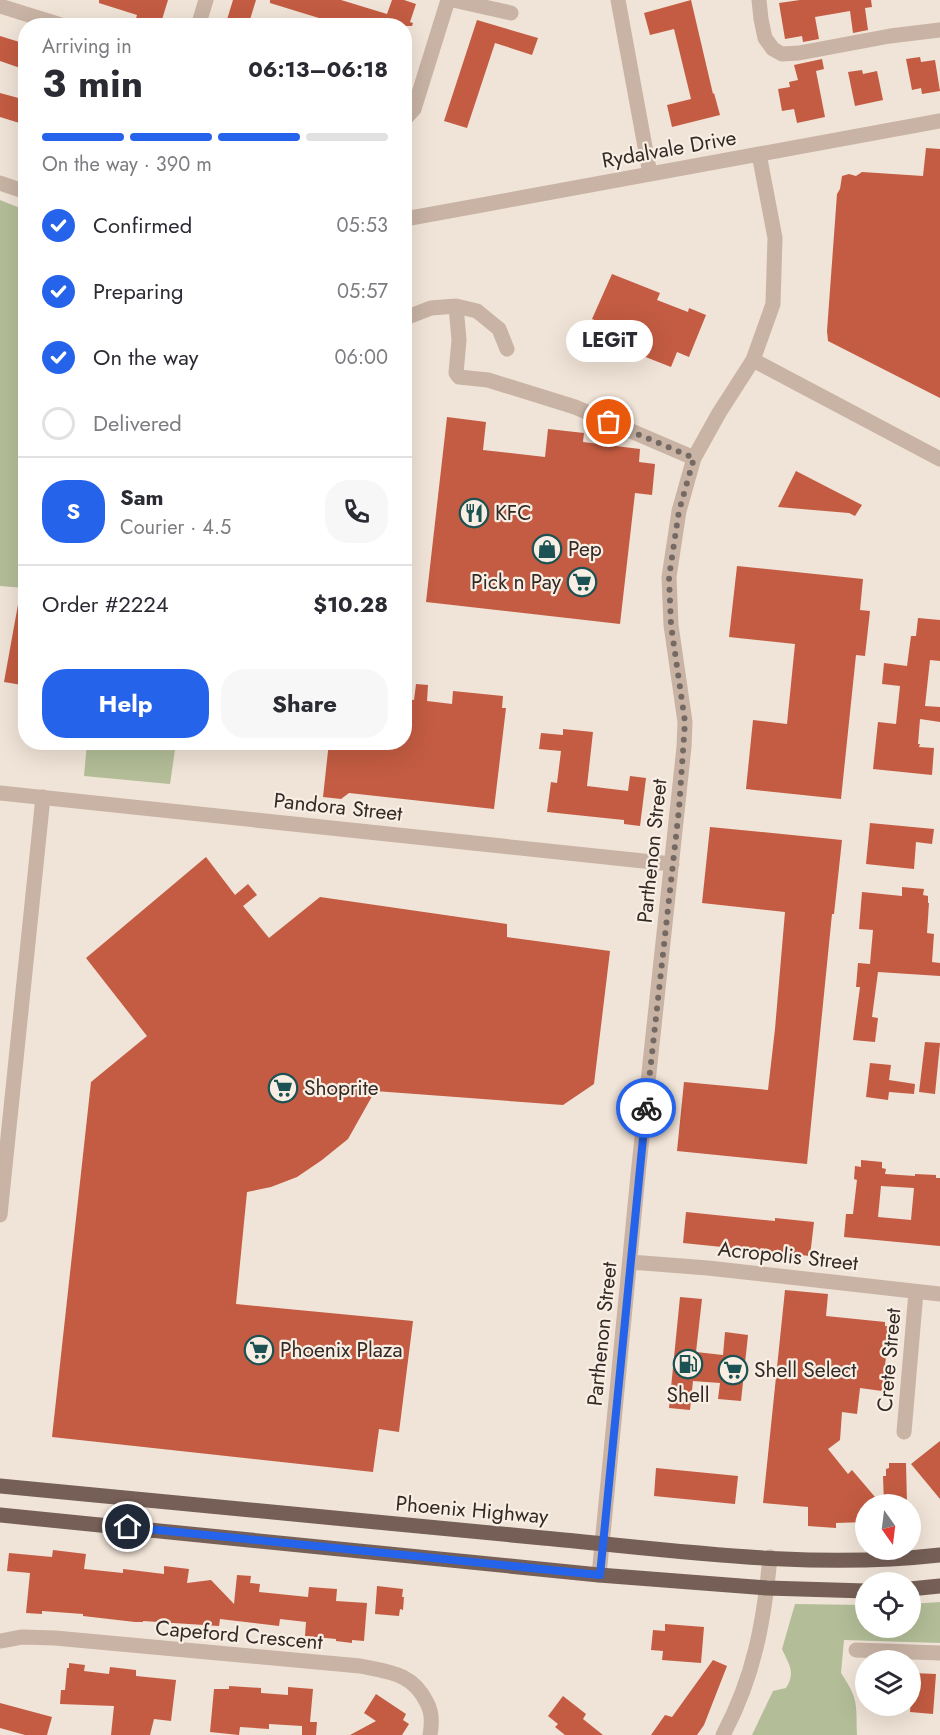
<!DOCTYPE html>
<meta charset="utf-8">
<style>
:root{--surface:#fff;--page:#f7f7f7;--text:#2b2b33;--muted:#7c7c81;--line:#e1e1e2;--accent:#2563eb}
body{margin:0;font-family:Jost,sans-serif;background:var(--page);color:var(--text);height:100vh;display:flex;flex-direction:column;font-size:22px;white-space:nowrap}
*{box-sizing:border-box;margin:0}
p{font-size:20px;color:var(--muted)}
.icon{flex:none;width:33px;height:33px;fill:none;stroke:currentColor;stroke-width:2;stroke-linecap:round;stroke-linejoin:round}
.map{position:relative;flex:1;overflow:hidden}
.side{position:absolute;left:18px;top:18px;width:394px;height:732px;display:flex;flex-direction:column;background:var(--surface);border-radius:24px;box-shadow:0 6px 24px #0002}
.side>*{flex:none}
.needle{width:39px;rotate:166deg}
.tools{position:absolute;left:855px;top:1494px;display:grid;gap:12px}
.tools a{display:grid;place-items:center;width:66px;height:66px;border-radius:50%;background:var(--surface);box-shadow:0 6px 24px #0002;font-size:30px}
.pin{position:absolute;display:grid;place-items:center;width:51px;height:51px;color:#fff;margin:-26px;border:3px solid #fff;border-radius:50%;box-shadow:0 2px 6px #0007}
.courier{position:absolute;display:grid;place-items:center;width:60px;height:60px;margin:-30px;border:4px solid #2563eb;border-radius:50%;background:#fff;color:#222;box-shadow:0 2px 8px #0007}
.bubble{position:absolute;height:42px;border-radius:21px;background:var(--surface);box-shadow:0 6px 24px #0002;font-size:20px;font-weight:700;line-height:42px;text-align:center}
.head em{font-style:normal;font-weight:700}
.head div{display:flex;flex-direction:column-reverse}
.head{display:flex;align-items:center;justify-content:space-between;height:102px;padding:0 24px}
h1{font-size:39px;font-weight:700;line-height:45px}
.bar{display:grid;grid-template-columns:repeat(4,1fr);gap:9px 6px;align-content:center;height:72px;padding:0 24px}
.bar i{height:8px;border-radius:4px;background:var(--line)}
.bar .selected{background:var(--accent)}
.bar p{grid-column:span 4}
.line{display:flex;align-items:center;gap:15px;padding:0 24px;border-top:2px solid var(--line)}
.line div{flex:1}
.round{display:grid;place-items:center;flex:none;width:63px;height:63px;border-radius:24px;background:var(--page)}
ol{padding:0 24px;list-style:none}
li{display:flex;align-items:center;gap:18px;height:66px}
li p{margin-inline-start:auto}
li .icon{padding:6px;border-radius:50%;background:var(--accent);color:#fff;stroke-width:4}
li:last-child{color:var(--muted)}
li i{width:33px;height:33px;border:3px solid var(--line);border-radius:50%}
.cta{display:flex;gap:12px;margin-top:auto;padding:12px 24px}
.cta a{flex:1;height:69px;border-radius:24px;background:var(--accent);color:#fff;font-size:24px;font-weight:700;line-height:69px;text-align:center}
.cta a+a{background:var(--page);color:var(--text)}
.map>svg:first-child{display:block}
</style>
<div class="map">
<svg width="940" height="1735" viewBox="0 0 940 1735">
<rect width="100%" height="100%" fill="#f0e3d7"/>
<path fill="#b3be98" d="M0,200L25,210V588L0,586Z
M87,743H176L170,784L84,776Z
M940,1602V1643L844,1640L841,1673C859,1700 856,1704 857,1735H752L773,1691L786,1688C796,1672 789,1665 782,1649L795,1604L865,1605L866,1628H910L911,1604Z"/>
<path fill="#c35c42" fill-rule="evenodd" d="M99,0H168L160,26H134L137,15L99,3Z
M233,0H256L248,26H225Z
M270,0H341L387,14L392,0H404L416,4L410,22L413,23L412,26H345L270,3Z
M691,0L713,94L714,93L720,115L672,127L667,105L691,99L674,29L650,35L644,13Z
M800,0H871L872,7L865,8L868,30L853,33L850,11L815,17L819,39L803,42L802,36L785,39L779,3Z
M477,20L538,38L532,55L495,43L467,128L444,121Z
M0,36L26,44V70L0,61Z
M920,57L921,62L935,60L940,91L922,94L921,88L912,90L906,59Z
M822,59L824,69L816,71L825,117L797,123L794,109L782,111L778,89L790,87L789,82L798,80L794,65Z
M862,70L863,74L877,71L883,100L855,106L848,72Z
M0,93L26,100V125L0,117Z
M926,148L940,149V398L828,341L827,331L837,194L840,189L842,176L849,174L856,176L862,172L923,176Z
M612,274L660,293L657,300L688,312L689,308L706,315L689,357L677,352L671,367L643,356L648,342L592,319Z
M447,417L486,422L483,450L545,457L548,429L584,433L583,442L640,449L639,462L655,464L652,495L635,493L620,624L426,602Z
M796,471L862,505L855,516L849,513L778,507Z
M737,566L863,579L860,610L870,611L865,656L856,655L841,799L746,789L753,720L787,724L795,644L729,637Z
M19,599H26V664L22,685L4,682Z
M918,618L940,620V661L930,660L925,706L940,707V722L920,719L918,744H920L919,747L934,748L932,775L873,769L878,722L896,724L900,686L882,684L884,663L907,666L911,636H916Z
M416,684L428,685L427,701L452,704L453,691L503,696L502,708H506L494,809L349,793L341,799L323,797L329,742H405V699L414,700Z
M563,729L593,732L587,786L628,791L630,776L646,778L640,826L624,824V820L547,812L551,782L557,783L561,751L539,749L541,733L563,735Z
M870,823L934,829L932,844L916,842L914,869L866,864Z
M710,827L842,840L834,914H832L807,1164L677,1151L684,1082L768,1090L775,1029L785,912L702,903Z
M206,857L235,895L248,884L257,895L243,906L269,938L320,897L507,924V937L610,951L594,1084L563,1105L375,1091L348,1139L322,1160L297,1177L271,1187L247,1192L236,1304L413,1321L399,1432L379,1429L373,1472L52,1437L91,1082L147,1036L86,958Z
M902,887L924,889L923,895L928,896V903H929L927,933L934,934L932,962L940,963V976L878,972L872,1017L878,1018L875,1042L853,1040L860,987H856L858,963L870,964L873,930L859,929L862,892L902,896Z
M925,1042L940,1043L935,1094L919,1092Z
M870,1063L891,1065L889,1080L915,1084L914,1094L889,1092L888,1100L866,1097Z
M861,1160L882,1162V1168L886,1169L885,1174L915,1176V1174L936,1175V1178H940V1246L844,1237L846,1214H853L857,1180L854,1179L855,1166L861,1167ZM881,1186L914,1188L911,1220L878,1217Z
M686,1212L775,1221V1218L814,1222L810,1256L683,1243Z
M785,1290L828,1294L826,1316L885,1322V1326L893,1327L889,1357H886L882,1391L860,1388L857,1414L842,1412L840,1440L828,1449L848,1474L852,1470L881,1504H866V1522L836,1523V1528L808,1526V1507L763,1503Z
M680,1297L702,1299L696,1352L723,1355L725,1332L748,1335L741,1401L718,1399L720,1383L693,1381L690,1410L669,1408Z
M940,1441V1499L911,1464Z
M889,1463H906L907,1504H884L883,1476H886V1469L889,1468Z
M656,1468L738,1476L735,1504L654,1496Z
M53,1550L86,1554L84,1569L123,1573V1569L164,1574V1566L189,1569L187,1583L211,1580L234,1604L237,1575L251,1576L250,1583L260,1584L259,1592L308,1597L309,1587L337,1589L336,1601L367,1603L364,1641L352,1640V1643L336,1641V1639L305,1636L306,1622L280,1619L279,1626L220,1619L219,1626L143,1621V1622H135L83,1616V1614L42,1611V1614L26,1613L30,1573L7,1571L9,1553L52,1557Z
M377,1586L403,1589L402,1597H404L403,1610L400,1609L399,1616L375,1614Z
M665,1624L704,1627L701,1663L662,1660L663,1651L651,1650L653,1630L665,1631Z
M713,1660L727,1666L704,1725L697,1735H651L665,1715L672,1717Z
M69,1663L85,1665L84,1671L109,1674L110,1667L136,1670V1676L176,1680L171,1721L154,1719L150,1735H111L114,1706L60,1704L61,1690H65L67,1668H69Z
M913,1673L936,1674L933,1714L910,1712Z
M229,1686L261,1688V1693L288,1695V1687L313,1689L310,1722H317L316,1735H302V1726L269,1724V1729L240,1727L239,1735L210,1732L214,1689H229Z
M376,1694L406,1714L403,1720L409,1724L402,1735H350L376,1721L364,1713Z
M563,1696L586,1714L583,1719L603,1735H565L555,1727L558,1724L548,1716Z
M0,1703L52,1717L47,1735H25L0,1728Z"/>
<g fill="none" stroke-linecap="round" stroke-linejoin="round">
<path stroke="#c8b3a4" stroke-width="15" d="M453,0L511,13
M618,0L650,174
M759,0L761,19L765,38L773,49L782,54L799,53L890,36L940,30
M0,6L64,26
M198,26L206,0
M405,119L414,109L448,0
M0,183L26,192
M405,219L940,121
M456,306L459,340L456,373L459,377L488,380L575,407L694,458
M405,318L431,308L456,306L477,311L499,329L507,349
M753,360L940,459
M0,793L672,864
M0,1215L43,797
M630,1262L708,1268L940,1294
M904,1432L916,1292
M599,1575L638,1175L684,747L685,722L671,625L669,577L679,511L694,458L719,413L753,360L773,304L775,238L759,154
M0,1641L22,1637L55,1638L360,1666C389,1672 413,1673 427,1703C432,1712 432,1724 430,1735
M856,1650L940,1653
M723,1735C754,1677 764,1622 770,1557"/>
<path stroke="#755f57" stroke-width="15" d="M0,1486C181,1503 362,1520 543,1538C674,1550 809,1570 940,1555
M0,1515L599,1575L767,1588L866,1591
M910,1589L940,1586"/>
</g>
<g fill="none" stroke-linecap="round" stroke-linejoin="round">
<path stroke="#756a63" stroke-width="6" stroke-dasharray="0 10.8" d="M609,422L694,458L679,511L669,577L671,625L685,722L679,809L646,1108"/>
<path stroke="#2563eb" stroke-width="8" d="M128,1527L600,1575L646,1108"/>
</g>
<defs>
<g id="restaurant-ring" transform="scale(1.5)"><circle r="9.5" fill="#f8eee3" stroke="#1c5253" stroke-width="1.5"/><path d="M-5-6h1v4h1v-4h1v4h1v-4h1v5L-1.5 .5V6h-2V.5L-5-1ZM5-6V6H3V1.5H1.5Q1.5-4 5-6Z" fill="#1c5253"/></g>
<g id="shop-ring" transform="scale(1.5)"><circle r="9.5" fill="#f8eee3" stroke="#1c5253" stroke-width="1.5"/><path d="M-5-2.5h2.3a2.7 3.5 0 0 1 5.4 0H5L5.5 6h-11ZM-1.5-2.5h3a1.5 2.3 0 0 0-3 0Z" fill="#1c5253"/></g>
<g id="supermarket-ring" transform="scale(1.5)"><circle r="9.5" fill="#f8eee3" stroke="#1c5253" stroke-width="1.5"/><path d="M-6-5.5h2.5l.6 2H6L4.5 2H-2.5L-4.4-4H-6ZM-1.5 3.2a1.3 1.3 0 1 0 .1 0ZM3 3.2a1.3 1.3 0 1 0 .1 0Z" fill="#1c5253"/></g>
<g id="fuel-ring" transform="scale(1.5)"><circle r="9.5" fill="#f8eee3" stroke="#1c5253" stroke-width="1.5"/><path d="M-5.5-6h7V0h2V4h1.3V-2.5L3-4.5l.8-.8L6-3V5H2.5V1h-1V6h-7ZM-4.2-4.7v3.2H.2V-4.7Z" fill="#1c5253"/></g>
</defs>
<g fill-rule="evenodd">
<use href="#restaurant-ring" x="474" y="513"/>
<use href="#shop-ring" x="547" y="549"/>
<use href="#supermarket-ring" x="582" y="582"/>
<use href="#supermarket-ring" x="283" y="1088"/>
<use href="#supermarket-ring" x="259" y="1350"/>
<use href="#fuel-ring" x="688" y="1364"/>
<use href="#supermarket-ring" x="733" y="1370"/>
</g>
<g text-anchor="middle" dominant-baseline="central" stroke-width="4.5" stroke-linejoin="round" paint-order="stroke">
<g font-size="21" fill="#332925" stroke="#f8eee3">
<text transform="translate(669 149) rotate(-10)">Rydalvale Drive</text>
<text transform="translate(338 807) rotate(6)">Pandora Street</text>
<text transform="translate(652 851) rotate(-84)">Parthenon Street</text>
<text transform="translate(788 1256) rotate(6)">Acropolis Street</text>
<text transform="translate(602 1334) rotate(-84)">Parthenon Street</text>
<text transform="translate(889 1360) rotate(-85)">Crete Street</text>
<text transform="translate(472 1510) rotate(5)">Phoenix Highway</text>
<text transform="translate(239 1635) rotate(5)">Capeford Crescent</text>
</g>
<g font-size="21" fill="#332925" stroke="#f8eee3" text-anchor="start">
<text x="495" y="513">KFC</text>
<text x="568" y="549">Pep</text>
<text x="561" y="582" text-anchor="end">Pick n Pay</text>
<text x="304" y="1088">Shoprite</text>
<text x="280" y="1350">Phoenix Plaza</text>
<text x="754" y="1370">Shell Select</text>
<text x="688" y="1395" text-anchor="middle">Shell</text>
</g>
</g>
</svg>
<div class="tools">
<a><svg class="needle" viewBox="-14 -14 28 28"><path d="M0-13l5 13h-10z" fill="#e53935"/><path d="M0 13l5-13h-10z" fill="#7c7c81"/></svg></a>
<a><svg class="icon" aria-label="locate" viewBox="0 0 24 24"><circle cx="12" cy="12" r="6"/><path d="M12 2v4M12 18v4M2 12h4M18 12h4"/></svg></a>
<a><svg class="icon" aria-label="layers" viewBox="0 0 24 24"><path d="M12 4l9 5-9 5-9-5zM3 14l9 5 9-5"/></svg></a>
</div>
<div class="pin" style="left:609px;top:422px;background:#ea580c"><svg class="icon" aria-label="bag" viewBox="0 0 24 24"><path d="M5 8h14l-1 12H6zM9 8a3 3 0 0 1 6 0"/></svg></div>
<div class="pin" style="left:128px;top:1527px;background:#1f2937"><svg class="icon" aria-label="home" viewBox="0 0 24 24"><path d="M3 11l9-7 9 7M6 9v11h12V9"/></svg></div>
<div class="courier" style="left:646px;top:1108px"><svg class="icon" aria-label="bike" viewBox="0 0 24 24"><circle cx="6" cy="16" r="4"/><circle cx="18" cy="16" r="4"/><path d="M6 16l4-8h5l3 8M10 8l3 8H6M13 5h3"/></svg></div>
<div class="bubble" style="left:566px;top:320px;width:87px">LEGiT</div>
<section class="side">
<div class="head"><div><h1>3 min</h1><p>Arriving in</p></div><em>06:13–06:18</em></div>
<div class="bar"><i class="selected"></i><i class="selected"></i><i class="selected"></i><i></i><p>On the way · 390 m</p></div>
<ol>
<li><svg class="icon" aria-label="check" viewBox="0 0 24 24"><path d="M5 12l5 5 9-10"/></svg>Confirmed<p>05:53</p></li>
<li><svg class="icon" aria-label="check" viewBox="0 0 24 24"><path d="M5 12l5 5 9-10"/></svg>Preparing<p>05:57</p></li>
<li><svg class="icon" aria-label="check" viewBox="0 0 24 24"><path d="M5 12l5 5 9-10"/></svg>On the way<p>06:00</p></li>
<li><i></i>Delivered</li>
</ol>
<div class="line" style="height:108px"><b class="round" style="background:var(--accent);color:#fff">S</b><div><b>Sam</b><p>Courier · 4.5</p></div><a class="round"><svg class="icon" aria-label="phone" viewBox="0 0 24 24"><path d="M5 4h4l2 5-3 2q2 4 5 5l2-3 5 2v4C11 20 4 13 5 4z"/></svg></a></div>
<div class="line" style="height:78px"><div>Order #2224</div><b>$10.28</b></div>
<div class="cta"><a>Help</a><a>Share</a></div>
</section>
</div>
